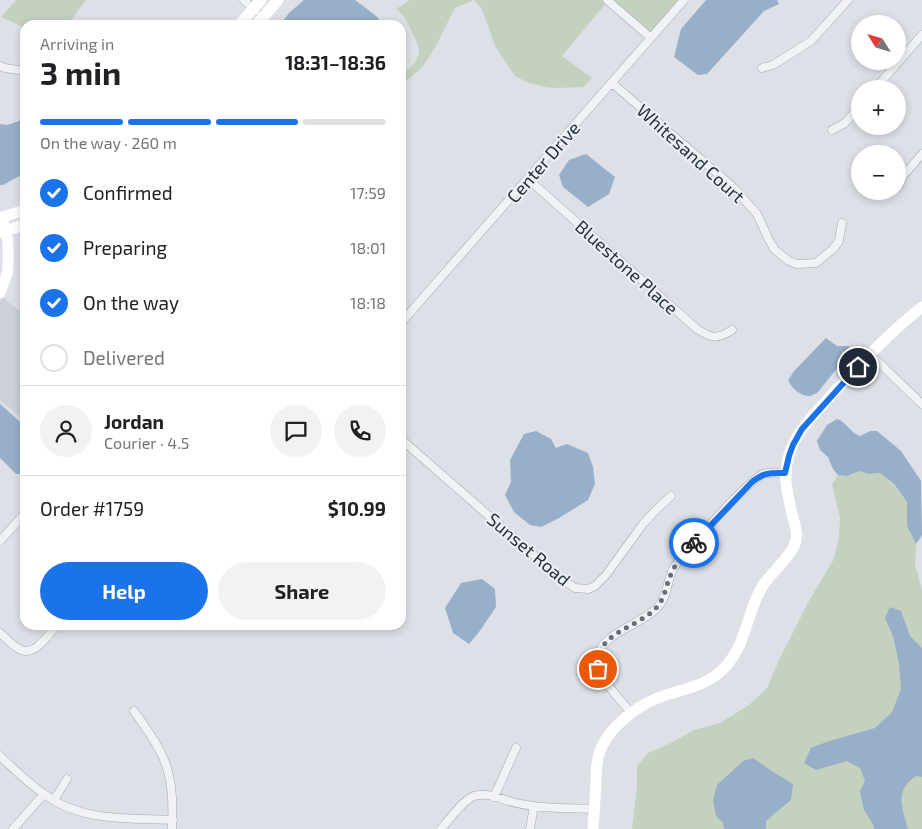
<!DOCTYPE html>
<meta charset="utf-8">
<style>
:root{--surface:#fff;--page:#f2f2f2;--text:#202124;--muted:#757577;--line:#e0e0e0;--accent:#1a73e8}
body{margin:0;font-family:"Exo 2",sans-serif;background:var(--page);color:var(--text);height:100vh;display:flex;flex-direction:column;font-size:19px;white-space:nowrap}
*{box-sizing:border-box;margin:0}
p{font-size:16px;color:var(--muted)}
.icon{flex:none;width:28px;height:28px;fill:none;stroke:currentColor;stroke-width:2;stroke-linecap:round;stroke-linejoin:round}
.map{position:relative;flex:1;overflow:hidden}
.details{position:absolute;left:20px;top:20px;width:386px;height:610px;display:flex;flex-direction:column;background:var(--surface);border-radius:15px;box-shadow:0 2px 8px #0003}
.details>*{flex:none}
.needle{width:32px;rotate:307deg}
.buttons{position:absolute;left:851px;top:15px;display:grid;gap:10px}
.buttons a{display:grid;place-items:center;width:55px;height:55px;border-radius:50%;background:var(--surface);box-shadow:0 2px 8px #0003;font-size:25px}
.pin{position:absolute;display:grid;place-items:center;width:42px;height:42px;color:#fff;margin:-21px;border:2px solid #fff;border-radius:50%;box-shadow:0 1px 5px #0007}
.courier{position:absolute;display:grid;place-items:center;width:50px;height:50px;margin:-25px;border:4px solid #1a73e8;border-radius:50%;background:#fff;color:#222;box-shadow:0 1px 6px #0007}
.headline em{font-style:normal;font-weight:700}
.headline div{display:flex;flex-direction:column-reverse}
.headline{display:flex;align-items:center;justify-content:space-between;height:85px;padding:0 20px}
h1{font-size:32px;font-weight:700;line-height:38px}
.bar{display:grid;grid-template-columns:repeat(4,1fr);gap:8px 5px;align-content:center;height:60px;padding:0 20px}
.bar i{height:6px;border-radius:4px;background:var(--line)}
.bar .selected{background:var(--accent)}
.bar p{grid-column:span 4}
.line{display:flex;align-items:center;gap:12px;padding:0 20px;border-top:1px solid var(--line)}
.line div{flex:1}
.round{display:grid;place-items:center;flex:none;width:52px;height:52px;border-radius:26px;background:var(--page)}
ol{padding:0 20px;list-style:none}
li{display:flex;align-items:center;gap:15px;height:55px}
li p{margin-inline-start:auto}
li .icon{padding:5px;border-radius:50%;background:var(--accent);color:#fff;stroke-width:4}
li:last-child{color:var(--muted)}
li i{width:28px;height:28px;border:2px solid var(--line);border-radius:50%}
.cta{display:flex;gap:10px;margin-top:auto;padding:10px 20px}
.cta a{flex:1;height:58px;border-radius:30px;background:var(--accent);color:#fff;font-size:20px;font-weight:700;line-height:58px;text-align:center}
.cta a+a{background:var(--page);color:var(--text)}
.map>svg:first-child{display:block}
</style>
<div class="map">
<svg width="922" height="829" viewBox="0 0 922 829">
<rect width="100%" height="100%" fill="#dde1e7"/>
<path fill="#cbd0d9" d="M2,297L25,315V421L0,400V302Z"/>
<path fill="#c3d1be" d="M16,0H86L67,25H25V28L1,17Z
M410,0H603L606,3L562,56L592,78L583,87L558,88L546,87L529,83L515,76L495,46L482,9L474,0L455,8C443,29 427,75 401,82V74C410,70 420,59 419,49C419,45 407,22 404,17C401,14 399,11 396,9Z
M612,0H678L651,33Z
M859,471L869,474L880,473L893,484L907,502V526L916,544L915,564L922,590V829H632L637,787V766L648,753L675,741L694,730L720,723L749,705L767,688L779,660L810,599L834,559L839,536L840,518L832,484L838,475L847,476Z"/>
<path fill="#97afc8" d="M304,0H355L375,15L385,25H280L289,13Z
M706,0H777L779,4L764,11L707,74L698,75L674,57L681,29Z
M25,119V173L3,185H0V124L7,125Z
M586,154L615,177L609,194L588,207L563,187L559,175L569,160Z
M826,338L837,346H849L851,351L818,392C817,393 812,395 811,396C802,397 791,388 788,380L795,370Z
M0,404L25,426V474H16L0,458Z
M837,419C847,422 850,433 860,436L870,431H877L901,451L921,481L922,535L916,544L907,526V502L894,484L880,473L869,474L859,471L847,476L838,475L833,469L828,457L820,450L817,441L827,425Z
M536,431L551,439L556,448L567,444L588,453L593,467L595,484L588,500L559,518L541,527L530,525L514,512L505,495L511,482L510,460L524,434Z
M482,579L495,589L496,607L479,632L469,644L453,633L445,608L461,583Z
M890,607L901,611L910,636L922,648V777L916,776C894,790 902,808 908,829H874V826L864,810L860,791L865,781L860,768L847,761L816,770L804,763L811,748L829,741L875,728L892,712L901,689L899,663L893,636L885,618Z
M753,758L773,772L793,784L791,800L766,821V829H724L723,823L716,816L713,801L717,785L743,761Z"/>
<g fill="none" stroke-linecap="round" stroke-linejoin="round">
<g stroke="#a2a8b1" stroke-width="9">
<path id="street" d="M244,0L256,11
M607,0L651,38
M0,66L5,68L25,71
M762,68L773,65L811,41L848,0
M612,83L733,187L757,214L769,240L775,250L789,261L797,264L816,263L833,249L839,241L842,223
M875,89L922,35
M832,130L845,123L860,106
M528,179L697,329C711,338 717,340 732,330
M898,187L903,176L922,154
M401,323L684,0
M870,354L922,404
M401,439L560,578L575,588L588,589L595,586L606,575L643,524L655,511L671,496
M0,541L25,513
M0,633C6,638 12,645 19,649C34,658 48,635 57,625
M134,711C144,725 155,740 162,755C173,778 173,804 172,829
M632,714C622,701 596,676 597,660C599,633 642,625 658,607C667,597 667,583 672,571C679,557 750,479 763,474C770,472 778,473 785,473
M0,756C14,769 28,783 44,794C81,822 128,818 173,820
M494,797L516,748
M54,800L67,779
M13,829L44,794
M441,829C450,819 462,801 474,796C486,792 498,798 509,801C536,809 566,808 594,809
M530,829L534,806"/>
</g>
<use href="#street" stroke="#f0f2f6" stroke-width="8"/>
<path stroke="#fff" stroke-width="11" d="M239,25L261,0
M256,25L278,0
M0,218L25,210
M0,232L6,231L25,224
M0,293L8,271V241L2,218
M593,829C594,814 595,799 596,784C596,774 596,763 599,754C608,726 641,702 669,694C693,687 714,683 730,661C747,639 748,609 763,585C772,572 794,554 796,540C798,533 795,525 793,518C788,495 782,478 789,455C797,429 818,411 835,391C863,361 890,332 922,307"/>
</g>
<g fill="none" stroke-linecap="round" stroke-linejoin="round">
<path stroke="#666d79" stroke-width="5" stroke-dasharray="0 9" d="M598,669C593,635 633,629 653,611C666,600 665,585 673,570C678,560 687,551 694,543"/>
<path stroke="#1a73e8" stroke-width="6" d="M694,543L752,482C765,472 769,473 785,473L789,456L793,445L802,429L858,367"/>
</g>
<g text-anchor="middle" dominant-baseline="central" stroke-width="4" stroke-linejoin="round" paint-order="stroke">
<g font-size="18" fill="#262f3e" stroke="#ecf0f5">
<text transform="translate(691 153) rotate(42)">Whitesand Court</text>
<text transform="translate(543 162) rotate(-49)">Center Drive</text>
<text transform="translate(627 267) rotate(42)">Bluestone Place</text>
<text transform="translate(529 549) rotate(40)">Sunset Road</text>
</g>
</g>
</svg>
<div class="buttons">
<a><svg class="needle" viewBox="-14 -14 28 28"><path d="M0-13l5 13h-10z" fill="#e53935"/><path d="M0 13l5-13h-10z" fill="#757577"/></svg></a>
<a>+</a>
<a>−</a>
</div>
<div class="pin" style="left:598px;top:669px;background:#ea580c"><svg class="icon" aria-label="bag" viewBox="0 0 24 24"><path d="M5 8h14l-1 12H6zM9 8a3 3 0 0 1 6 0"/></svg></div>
<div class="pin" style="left:858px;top:367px;background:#1f2937"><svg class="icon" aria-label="home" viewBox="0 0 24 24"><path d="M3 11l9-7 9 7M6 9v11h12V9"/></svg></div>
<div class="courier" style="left:694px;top:543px"><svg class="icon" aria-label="bike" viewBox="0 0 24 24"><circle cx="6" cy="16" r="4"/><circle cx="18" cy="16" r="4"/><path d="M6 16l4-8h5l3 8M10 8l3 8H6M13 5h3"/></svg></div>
<section class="details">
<div class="headline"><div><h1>3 min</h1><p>Arriving in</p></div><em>18:31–18:36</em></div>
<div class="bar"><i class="selected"></i><i class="selected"></i><i class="selected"></i><i></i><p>On the way · 260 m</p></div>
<ol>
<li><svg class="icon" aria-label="check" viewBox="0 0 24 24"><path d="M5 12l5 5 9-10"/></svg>Confirmed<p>17:59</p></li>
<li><svg class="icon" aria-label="check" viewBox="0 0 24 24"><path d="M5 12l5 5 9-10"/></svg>Preparing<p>18:01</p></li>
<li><svg class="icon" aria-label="check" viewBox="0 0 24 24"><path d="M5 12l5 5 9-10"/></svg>On the way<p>18:18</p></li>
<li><i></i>Delivered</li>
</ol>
<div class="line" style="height:90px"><a class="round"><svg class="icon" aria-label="person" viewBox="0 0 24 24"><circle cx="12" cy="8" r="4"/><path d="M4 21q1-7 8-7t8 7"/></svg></a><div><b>Jordan</b><p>Courier · 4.5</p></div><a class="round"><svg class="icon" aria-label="chat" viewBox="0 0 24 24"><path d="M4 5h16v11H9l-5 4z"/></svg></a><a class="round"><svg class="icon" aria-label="phone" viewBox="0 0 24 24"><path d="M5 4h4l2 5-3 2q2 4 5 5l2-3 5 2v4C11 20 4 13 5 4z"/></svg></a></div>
<div class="line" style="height:65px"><div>Order #1759</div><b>$10.99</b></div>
<div class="cta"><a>Help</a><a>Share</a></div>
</section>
</div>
